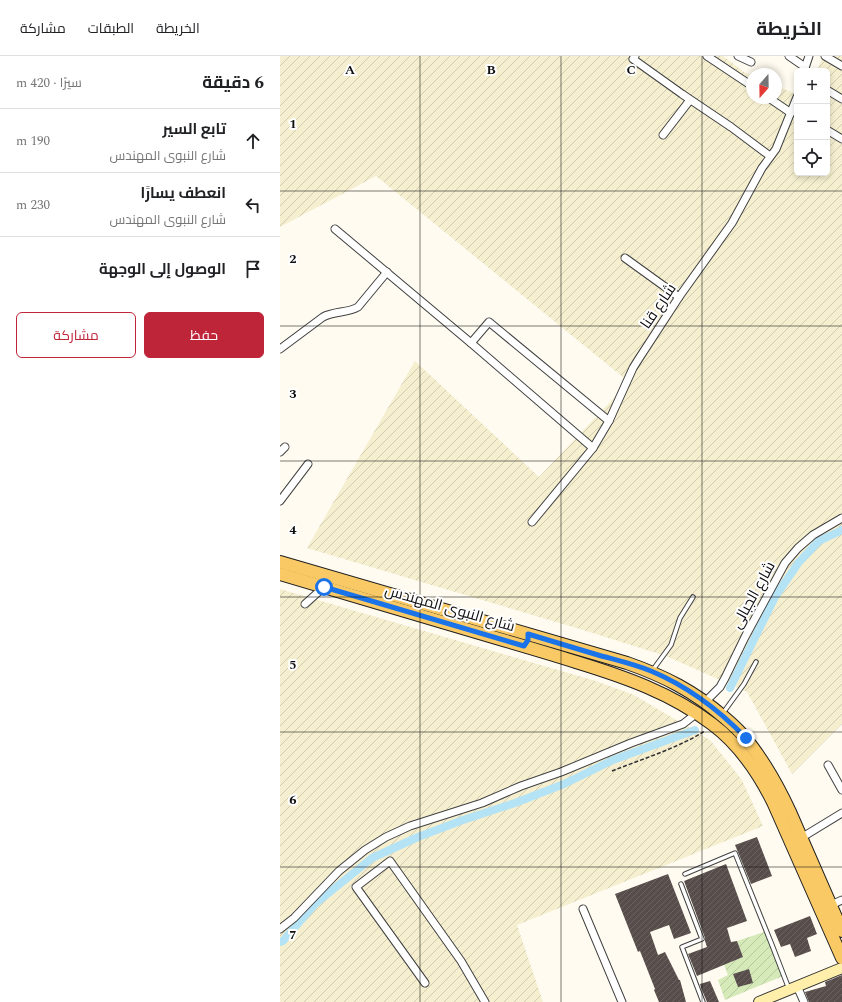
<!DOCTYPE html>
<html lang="ar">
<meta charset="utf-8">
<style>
:root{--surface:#fff;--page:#f6f6f6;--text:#202124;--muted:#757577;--line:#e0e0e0;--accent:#bf2539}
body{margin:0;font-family:Spectral,Cairo,serif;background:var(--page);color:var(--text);direction:rtl}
.controls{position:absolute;right:12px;top:12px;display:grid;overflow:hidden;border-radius:6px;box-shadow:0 2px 6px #0003}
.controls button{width:36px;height:36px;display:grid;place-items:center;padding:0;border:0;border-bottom:1px solid var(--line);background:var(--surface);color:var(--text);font:20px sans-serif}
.compass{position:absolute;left:466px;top:12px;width:36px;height:36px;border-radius:50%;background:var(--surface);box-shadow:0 2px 6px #0003;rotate:200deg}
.stop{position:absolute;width:12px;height:12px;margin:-9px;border:3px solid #1a73e8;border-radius:50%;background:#fff}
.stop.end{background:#1a73e8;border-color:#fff;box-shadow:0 1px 4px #0008}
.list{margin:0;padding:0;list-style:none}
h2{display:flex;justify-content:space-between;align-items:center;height:52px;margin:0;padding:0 16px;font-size:17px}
h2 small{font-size:13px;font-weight:400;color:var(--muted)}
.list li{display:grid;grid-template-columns:26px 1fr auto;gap:12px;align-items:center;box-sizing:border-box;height:64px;padding:0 16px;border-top:1px solid var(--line)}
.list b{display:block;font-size:15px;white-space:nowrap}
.list p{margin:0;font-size:13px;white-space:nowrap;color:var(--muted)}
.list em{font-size:13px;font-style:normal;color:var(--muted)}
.actions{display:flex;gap:8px;padding:12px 16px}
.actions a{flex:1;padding:9px 0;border:1px solid var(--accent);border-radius:6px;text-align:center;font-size:14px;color:var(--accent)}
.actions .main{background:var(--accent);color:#fff}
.icon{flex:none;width:22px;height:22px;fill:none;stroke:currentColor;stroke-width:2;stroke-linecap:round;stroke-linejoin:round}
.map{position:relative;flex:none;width:562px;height:946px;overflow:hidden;direction:ltr}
header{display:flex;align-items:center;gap:24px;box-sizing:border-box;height:56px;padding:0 20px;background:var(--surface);border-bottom:1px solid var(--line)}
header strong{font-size:19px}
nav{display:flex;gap:22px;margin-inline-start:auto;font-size:14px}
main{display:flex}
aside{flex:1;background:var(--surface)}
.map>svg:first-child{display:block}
.farmland{fill:url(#farmland-furrows)}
.garden{fill:url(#garden-furrows)}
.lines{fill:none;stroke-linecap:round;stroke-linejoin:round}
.canal{stroke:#b4e3f6;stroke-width:8}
.building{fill:url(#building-hatch)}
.service-casing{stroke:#414141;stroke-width:5.5}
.minor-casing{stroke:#414141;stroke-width:9}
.secondary-casing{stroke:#303030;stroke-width:12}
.primary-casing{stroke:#1f1f1f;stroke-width:14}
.path{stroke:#303030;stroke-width:1.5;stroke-dasharray:4 2;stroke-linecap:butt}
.service{stroke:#fff;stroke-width:3.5}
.minor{stroke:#fff;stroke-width:7}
.secondary{stroke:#ffefab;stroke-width:10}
.primary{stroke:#f9c966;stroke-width:12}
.route{stroke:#1a73e8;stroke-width:5}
.grid{fill:none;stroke:#0e0e0e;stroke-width:1;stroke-opacity:0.55}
.labels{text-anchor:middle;stroke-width:4;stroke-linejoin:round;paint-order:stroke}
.street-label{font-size:15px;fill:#0e0e0e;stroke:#fff}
.grid-label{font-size:13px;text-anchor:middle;font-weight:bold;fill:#0e0e0e;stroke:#fff;stroke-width:4;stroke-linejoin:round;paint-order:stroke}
</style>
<header>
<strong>الخريطة</strong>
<nav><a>الخريطة</a><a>الطبقات</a><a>مشاركة</a></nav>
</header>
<main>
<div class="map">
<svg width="562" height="946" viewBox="0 0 562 946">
<defs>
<pattern id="farmland-furrows" width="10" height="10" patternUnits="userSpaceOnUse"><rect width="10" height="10" fill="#f5efd0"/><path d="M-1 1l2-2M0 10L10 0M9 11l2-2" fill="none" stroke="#d1ccb1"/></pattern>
<pattern id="garden-furrows" width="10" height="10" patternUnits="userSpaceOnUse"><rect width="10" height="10" fill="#d6eab9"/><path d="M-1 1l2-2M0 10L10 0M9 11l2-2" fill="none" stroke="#b6c89e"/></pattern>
<pattern id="building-hatch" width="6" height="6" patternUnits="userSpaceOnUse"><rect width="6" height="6" fill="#574e4b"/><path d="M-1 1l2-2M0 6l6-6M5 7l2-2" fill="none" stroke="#6a6361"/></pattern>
</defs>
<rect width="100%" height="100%" fill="#fffbf0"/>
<!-- farmland -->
<g class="farmland">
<polygon points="0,0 443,0 464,16 472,20 472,42 496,42 496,30 517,38 517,117 547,117 547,15 537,15 543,0 562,0 562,668 512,718 467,636 386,600 303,574 27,492 135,305 259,421 349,326 96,120 0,171"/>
<polygon points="0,533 316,625 354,639 430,684 462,724 483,770 237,869 263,946 0,946"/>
</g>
<!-- garden -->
<polygon class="garden" points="484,876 503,920 445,944 438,924 448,919 444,909 463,901 457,885"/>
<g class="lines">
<!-- canal -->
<g class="canal">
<polyline points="450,632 495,541 519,506 539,485 562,474"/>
<polyline points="0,886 3,885 35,848 92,802 138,781 183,764 235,747 284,728 333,704 415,674"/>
</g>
</g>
<!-- building -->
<g class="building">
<polygon points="477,781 492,820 471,828 455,789"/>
<polygon points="446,808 467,865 447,872 451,886 457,885 463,901 417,920 408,898 427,891 425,885 425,882 404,825"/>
<polygon points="388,818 411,877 394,883 389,869 370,876 378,899 385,896 399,924 400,924 406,946 379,946 374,934 375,933 360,895 358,896 335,838"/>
<polygon points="530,860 537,878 527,882 531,895 515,901 510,888 501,891 494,874"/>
<polygon points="469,913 473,927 458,931 453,918"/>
<polygon points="562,919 562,946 529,946 525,936 546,930 545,926"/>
<polygon points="430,925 439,946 427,946 421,932 420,928"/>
</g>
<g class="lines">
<!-- service casing -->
<g class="service-casing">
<g id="service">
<polyline points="372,615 391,589 400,562 413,541"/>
<polyline points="443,657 464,628 476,606"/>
<polyline points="405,818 455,797 492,889 509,933"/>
<polyline points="401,828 422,883 402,891 423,946"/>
</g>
</g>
<!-- minor casing -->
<g class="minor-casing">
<g id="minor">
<polyline points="355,0 353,3 402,38 451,71 490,100"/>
<polyline points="427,0 472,30"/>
<polyline points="458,0 471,6"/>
<polyline points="509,0 525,11"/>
<polyline points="545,0 562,10"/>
<polyline points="524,15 529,0"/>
<polyline points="547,34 562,43"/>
<polyline points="489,42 511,57"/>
<polyline points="547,74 562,83"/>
<polyline points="383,79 410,44"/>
<polyline points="55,173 191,287 313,392"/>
<polyline points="345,202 399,241"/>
<polyline points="191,287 209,266 329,365"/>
<path d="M 0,293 L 43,261 C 54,255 68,257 78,251 L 107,216"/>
<polyline points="0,396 5,391"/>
<polyline points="0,445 28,408"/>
<polyline points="252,466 313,392 329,365 353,312 358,304 399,241 452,167 482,112 496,93 517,41"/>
<polyline points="25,548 44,531"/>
<polyline points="425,646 440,631 445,622 465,581 505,507 518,492 533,479 562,462"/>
<polyline points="548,709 562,734"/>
<polyline points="521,782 562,757"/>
<polyline points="551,849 562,844"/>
<polyline points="303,853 342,946"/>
<polyline points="0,873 14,862 59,815 85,794 106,781 130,770 202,747 241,730 281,716 351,687 403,668 417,657"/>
<polyline points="145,927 76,831 110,805 181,905 205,946"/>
<polyline points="517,930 524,946"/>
</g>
</g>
<!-- secondary casing -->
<g class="secondary-casing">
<polyline id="secondary" points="479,946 562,912"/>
</g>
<!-- primary casing -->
<g class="primary-casing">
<g id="primary">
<path d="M 0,506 L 347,607 C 384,620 414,635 445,662 C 452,668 460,675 466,683 C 484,705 498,730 510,756 L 562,875"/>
<path d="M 0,518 C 74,540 149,562 223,584 C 247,591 271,598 296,606 C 345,621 391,637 432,668 C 459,688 478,716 493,746 L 562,902"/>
</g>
</g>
<!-- path -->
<path class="path" d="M 332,715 C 362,703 398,692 425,675"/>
<!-- service -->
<use href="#service" class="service"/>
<!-- minor -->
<use href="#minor" class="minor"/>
<!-- secondary -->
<use href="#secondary" class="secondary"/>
<!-- primary -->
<use href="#primary" class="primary"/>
</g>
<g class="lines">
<!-- route -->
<path class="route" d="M 44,531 L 244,590 L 248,584 L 248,578 C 271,585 295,592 318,599 C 336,604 354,608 371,615 C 407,630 439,654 466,682"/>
</g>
<!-- grid -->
<path class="grid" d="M 140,0 L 140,946M 281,0 L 281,946M 422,0 L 422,946M 0,135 L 562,135M 0,270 L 562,270M 0,405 L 562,405M 0,541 L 562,541M 0,676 L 562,676M 0,811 L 562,811"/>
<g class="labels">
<!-- street labels -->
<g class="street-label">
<text transform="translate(378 250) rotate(-56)" y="5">شارع قنا</text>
<text transform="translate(473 539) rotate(-61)" y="5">شارع الجبالى</text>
<text transform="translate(170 552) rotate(16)" y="5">شارع النبوى المهندس</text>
</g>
</g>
<g class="grid-label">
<text x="70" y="18">A</text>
<text x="211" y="18">B</text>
<text x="351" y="18">C</text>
<text x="13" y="72">1</text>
<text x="13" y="207">2</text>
<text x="13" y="342">3</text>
<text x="13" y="478">4</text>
<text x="13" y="613">5</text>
<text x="13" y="748">6</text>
<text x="13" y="883">7</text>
</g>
</svg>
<div class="controls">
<button>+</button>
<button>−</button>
<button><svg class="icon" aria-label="locate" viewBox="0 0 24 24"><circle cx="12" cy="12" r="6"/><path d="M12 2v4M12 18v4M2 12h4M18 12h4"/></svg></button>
</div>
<svg class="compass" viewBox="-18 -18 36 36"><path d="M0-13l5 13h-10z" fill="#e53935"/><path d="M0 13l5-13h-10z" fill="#757577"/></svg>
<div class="stop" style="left:44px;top:531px"></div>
<div class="stop end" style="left:466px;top:682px"></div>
</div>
<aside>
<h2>6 دقيقة<small>سيرًا · 420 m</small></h2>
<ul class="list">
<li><svg class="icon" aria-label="ahead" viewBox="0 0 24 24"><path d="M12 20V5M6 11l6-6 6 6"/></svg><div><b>تابع السير</b><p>شارع النبوى المهندس</p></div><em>190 m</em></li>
<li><svg class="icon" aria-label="left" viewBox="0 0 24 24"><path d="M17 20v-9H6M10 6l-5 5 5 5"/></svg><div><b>انعطف يسارًا</b><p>شارع النبوى المهندس</p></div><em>230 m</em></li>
<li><svg class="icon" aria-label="arrive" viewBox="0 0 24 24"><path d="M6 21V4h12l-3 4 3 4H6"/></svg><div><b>الوصول إلى الوجهة</b></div></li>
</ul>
<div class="actions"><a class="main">حفظ</a><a>مشاركة</a></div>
</aside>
</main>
